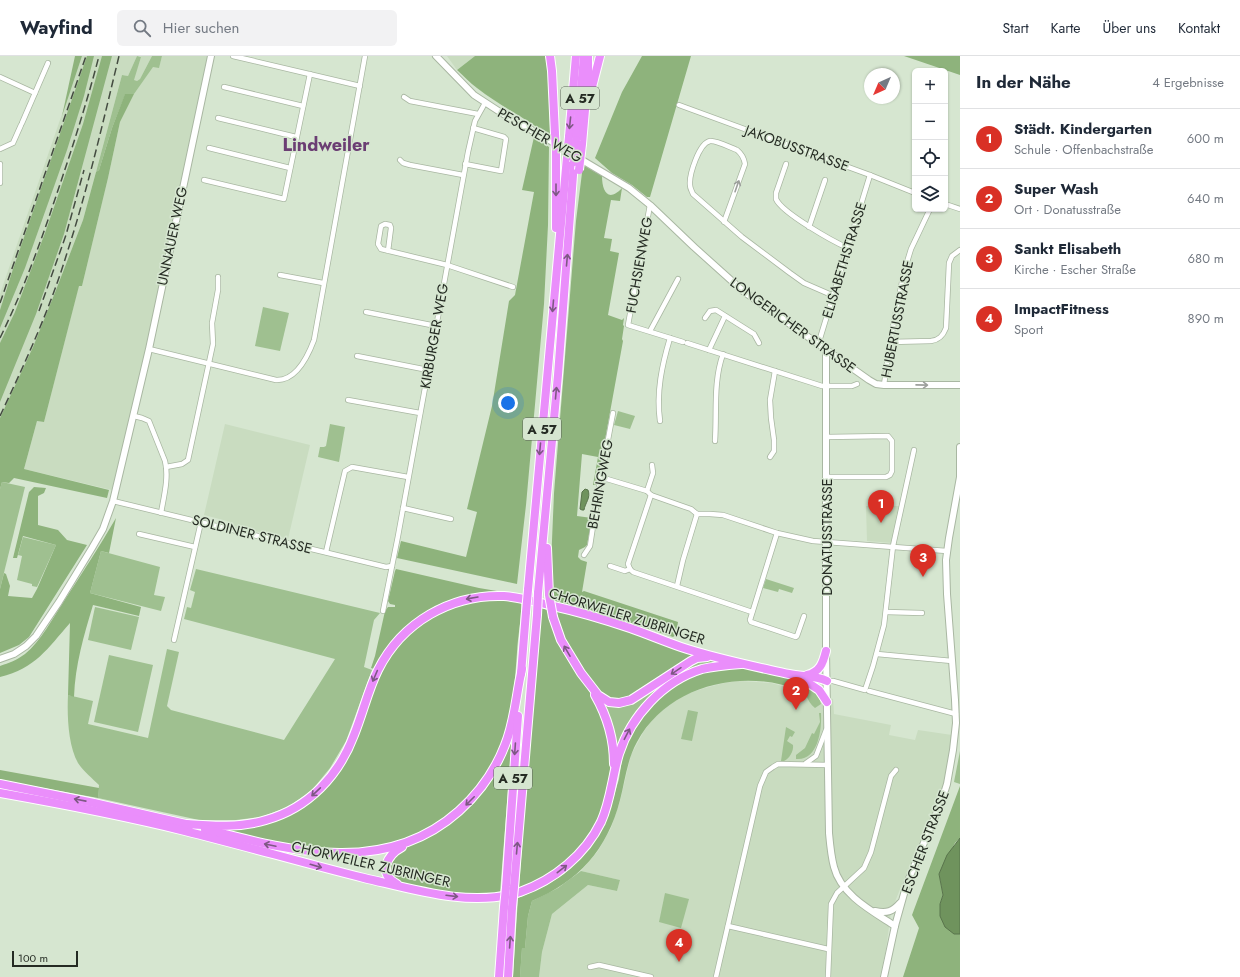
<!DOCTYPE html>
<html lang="de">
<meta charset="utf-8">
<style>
:root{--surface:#fff;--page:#f2f2f3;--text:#1f2937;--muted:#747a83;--line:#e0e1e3;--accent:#d93025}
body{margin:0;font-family:Jost,sans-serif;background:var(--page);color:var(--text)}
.controls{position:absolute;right:12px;top:12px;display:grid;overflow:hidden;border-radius:6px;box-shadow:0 1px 3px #0004}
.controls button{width:36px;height:36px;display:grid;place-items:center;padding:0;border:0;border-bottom:1px solid var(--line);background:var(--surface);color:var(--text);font:20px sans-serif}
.compass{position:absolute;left:864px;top:12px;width:36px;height:36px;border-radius:50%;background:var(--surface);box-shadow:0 1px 3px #0004;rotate:224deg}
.scale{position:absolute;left:12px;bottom:10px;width:66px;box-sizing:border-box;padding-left:4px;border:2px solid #252b23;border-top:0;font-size:11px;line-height:14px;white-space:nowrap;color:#252b23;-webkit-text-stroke:3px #d6e6d0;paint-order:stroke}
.you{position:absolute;left:508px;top:347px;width:14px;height:14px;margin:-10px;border:3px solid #fff;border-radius:50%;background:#1a73e8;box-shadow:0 0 0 6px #1a73e833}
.badge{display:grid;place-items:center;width:26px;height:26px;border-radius:50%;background:var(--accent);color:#fff;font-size:13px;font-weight:700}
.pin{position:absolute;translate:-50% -33px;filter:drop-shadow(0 1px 2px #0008)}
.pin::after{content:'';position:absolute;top:21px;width:14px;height:12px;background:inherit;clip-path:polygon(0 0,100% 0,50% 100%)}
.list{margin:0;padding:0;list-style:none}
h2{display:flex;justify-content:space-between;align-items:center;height:52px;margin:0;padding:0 16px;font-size:17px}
h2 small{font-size:13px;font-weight:400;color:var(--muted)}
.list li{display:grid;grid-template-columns:26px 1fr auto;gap:12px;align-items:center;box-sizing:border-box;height:60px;padding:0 16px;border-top:1px solid var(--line)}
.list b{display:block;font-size:15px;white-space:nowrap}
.list p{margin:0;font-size:13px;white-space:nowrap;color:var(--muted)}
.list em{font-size:13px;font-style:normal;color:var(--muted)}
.icon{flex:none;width:22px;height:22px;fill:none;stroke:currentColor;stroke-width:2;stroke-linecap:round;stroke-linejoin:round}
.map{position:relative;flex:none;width:960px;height:921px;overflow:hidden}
header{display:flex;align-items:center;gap:24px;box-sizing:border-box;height:56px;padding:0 20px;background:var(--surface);border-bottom:1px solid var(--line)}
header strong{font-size:19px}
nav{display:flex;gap:22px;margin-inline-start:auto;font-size:14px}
.search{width:280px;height:36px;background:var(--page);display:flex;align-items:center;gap:10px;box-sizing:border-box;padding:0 14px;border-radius:6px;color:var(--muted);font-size:15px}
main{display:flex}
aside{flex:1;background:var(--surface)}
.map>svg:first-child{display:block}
.built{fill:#c9dcc0}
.green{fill:#9fc090}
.forest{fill:#8eb37c}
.water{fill:#6f935d;stroke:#59744c}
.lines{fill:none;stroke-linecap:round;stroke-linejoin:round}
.street-casing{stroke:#a9b7a2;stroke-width:6}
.secondary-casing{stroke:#a9b7a2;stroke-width:8}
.highway-casing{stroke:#fff;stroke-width:10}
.street{stroke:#fff;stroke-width:4.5}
.secondary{stroke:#fff;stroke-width:6}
.highway{stroke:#ea8efb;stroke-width:8}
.rail{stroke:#444c41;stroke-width:1.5;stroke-dasharray:8 4;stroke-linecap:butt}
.highway-bridge-casing{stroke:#fff;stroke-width:10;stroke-linecap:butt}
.highway-bridge{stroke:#ea8efb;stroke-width:8}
.oneway{stroke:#7e5884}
.oneway2{stroke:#9da09c}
.labels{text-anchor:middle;stroke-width:3;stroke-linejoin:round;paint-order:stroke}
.shield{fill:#d6e6d0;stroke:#5a6357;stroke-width:1}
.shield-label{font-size:13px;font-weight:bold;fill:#252b23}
.street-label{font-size:14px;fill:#252b23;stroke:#d6e6d0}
.district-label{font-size:18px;font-weight:bold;fill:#6b3e73;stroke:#d6e6d0}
</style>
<header>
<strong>Wayfind</strong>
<div class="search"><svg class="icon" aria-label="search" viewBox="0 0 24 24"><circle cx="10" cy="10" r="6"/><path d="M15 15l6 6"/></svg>Hier suchen</div>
<nav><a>Start</a><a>Karte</a><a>Über uns</a><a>Kontakt</a></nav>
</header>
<main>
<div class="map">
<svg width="960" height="921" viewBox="0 0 960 921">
<rect width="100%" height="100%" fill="#d6e6d0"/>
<!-- built -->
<g class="built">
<polygon points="82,0 137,0 128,20 122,19 83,164 56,234 33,291 0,362 0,238"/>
<polygon points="140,0 152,0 140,23 137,25 133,24 141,1"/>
<polygon points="162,0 209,0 146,292 112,434 24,413 37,365 44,366 79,229 82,230 108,122 120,66 134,38 153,10 159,11"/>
<polygon points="447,0 475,0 457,14"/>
<polygon points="225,368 310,389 288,483 230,469 227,465 204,459"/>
<polygon points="866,450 900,450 892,487 867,485"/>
<polygon points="739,625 771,627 833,643 834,658 891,669 889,679 915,684 918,674 952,679 951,697 945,729 934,759 904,823 891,856 886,893 880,921 539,921 542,896 552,858 588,829 617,835 620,824 581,815 598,795 611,772 620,745 631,699 644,675 653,663 662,655 683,639 705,632 724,627"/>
</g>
<!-- green -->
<g class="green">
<polygon points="137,0 141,1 134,24 137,25 140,23 152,0 162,0 159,12 153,11 134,38 125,39 112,72 99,114 96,116 122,19 128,20"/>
<polygon points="263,251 289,257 280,295 255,290"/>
<polygon points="618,355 635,360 630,373 614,369"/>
<polygon points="330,368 345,371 339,406 318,401 320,391 324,391 326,390"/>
<polygon points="2,426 25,431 0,533 0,433"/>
<polygon points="23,481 56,489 37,531 32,530 32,528 17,524 22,500 18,499"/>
<polygon points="101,495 160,511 154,539 165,541 161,555 90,537"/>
<path d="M 196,513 L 380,557 L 374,564 L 364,611 L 372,614 L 346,685 L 330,712 L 312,734 L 288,751 L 261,761 L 236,764 L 199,764 L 98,742 L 99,729 C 92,722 84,716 78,707 C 68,689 67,659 68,639 L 93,645 L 88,668 L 148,682 L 167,593 L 179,596 L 167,650 L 171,654 L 284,684 L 335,603 L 184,563 L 187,551 L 191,552 L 195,536 L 190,534 Z"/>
<polygon points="766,523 794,532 792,537 779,533 778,536 763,532"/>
<polygon points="95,551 139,561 131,594 88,584"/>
<polygon points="109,599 153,609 138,676 94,666"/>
<polygon points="704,603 728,607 700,612 616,699 602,645 692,607"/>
<path d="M 800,626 C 810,629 819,637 821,648 L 815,652 C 806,645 806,635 800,626 Z"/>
<polygon points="688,654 698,656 692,685 681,683"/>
<path d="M 819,657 L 821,657 C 822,674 818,705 796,703 L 796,699 L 805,692 L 812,677 L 814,678 L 820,666 Z"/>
<path d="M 786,671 L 795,676 L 792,681 L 790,680 L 787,685 L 793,689 C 794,695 789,703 784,705 L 781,705 Z"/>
<polygon points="960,695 960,728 954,726"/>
<polygon points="581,815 620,824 617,835 588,829 552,858 542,896 539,921 520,921 522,891 525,892 528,860 532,845 558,832"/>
<polygon points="665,837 689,843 681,872 659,866"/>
</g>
<!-- forest -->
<g class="forest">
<polygon points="75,0 82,0 62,60"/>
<polygon points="87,0 94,0 84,40 67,94 25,212 0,272 0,254 13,213"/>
<polygon points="102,0 112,0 64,178 36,258 0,346 0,287 15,256 45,177 83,68"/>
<path d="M 475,0 L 545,0 L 549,14 L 550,80 C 527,63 500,50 477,32 C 470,27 464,20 457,14 Z"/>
<polygon points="642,0 691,0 650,141 647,141 632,129 612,117 595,102 622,36"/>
<polygon points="904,0 960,0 960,19"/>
<polygon points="125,38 134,38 120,66 108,122 82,230 79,230 44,366 37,365 24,413 109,434 107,442 14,422 9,427 2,426 0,433 0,362 33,291 56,234 83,164 96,116 99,114 112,72"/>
<polygon points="534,81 549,91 548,169 544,248 526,449 517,528 397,502 401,485 466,501 477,456 467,453 492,350 509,245 515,239 534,136 522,134"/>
<path d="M 583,109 L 602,120 C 602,135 608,147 622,132 L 620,145 L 611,144 L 604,182 L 612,183 L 610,195 L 619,197 L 608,259 L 622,264 L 624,262 L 623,269 L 624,270 L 622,283 L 623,285 L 598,422 L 600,424 L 597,429 L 593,429 L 598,401 L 582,398 L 577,460 L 592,462 L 587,489 L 585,491 L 579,494 L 578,501 L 581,504 L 587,506 L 582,536 L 584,535 L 678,566 L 676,579 L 673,581 L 604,558 L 554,545 L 552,530 L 551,508 L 554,437 L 576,165 Z"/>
<polygon points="34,431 46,432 44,437 38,440 38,469 58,474 67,484 87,489 29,581 19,589 0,597 0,533 4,517 6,518 10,530 8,540 32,542 37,533 56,489 23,480 17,502 13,502 29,436"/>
<path d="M 116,462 L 109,497 L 101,495 L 90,537 L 141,551 L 139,560 L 93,549 C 84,579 75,609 74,641 L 68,639 L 70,567 C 47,593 36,612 0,621 L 0,610 C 9,607 17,604 25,598 C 40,586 53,562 64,545 C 82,517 100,490 116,462 Z"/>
<polygon points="396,513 479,532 521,539 510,538 426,557 373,619 374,613 371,612 375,600 385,555 388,551 395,551 395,549 390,548 388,545 395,515"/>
<path d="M 483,543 L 521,545 C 522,560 518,579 517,596 C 515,624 513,655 504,682 C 481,747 418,794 349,794 C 305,794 263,783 220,773 L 264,767 L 331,725 L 387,603 L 411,575 L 442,555 Z"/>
<path d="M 541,552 L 547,554 C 553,575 561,593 573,612 C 581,623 590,635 596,647 C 622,703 612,763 566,806 C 553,818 536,826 519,833 L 527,716 Z"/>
<polygon points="555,553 604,566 699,600 637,638 615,645 597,635 568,589 558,567"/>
<path d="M 741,612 L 761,615 L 794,624 L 801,635 C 744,611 667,629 637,686 C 627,704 625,725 620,744 C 607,794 579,825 532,845 L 528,860 L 525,892 L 522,892 L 520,921 L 513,921 L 518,842 L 545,830 L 564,818 L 583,800 L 593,787 L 603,771 L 610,753 L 619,723 L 623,697 L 637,665 L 666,634 L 701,616 Z"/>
<path d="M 512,682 L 500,837 L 466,839 L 406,830 L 394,824 L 388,810 C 391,806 394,799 399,795 C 408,788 424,784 434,778 C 471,756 499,723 512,682 Z"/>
<polygon points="0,714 99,732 98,742 0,724"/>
<polygon points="960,730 960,782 955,787 939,818 943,839 940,848 954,878 960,878 960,921 903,921 919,872 912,859"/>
</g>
<!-- water -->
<g class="water">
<path d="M 585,433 L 588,434 C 591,442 585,447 584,454 L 582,454 L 580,453 L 582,436 Z"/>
<polygon points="960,782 960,878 954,878 945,871 940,860 940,848 943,839 939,818 947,799"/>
</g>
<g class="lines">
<!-- street casing -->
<g class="street-casing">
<g id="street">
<polyline points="233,0 360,30"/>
<polyline points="0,21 35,37"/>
<polyline points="224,31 303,50"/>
<polyline points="404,41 410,45 478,58"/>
<polyline points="679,49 870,119 915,137"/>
<polyline points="218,62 296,81"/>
<polyline points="22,67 48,7"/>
<polyline points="209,92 290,112"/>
<polyline points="0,93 13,87 21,69"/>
<polyline points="400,104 403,107 410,109 463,119"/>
<polyline points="0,108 0,127"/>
<polyline points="465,108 501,115 506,83 504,81 473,72"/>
<path d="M 786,108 L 776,137 C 776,140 776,141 776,143 C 782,157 834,186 848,192"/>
<polyline points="204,124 284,143 310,18"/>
<polyline points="945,148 960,153"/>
<polyline points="650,149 628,269 683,286"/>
<path d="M 724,166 L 745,108 C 744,102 742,98 737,94 C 731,92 716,84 710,85 C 699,87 689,119 690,129 C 690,133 692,135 693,138 L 742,181 L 790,217 L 804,227 L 834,240"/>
<polyline points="809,171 825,124"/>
<polyline points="388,195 391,172 390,169 385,168 381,170 378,188 381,193 447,209 513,231"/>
<polyline points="280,219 323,227"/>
<polyline points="366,256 436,270"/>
<polyline points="705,262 710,255 716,254 754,278 759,287"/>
<polyline points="650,275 678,223"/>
<path d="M 890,286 L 931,285 C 939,284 943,280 946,272 L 949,207 L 952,200 L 960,194"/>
<polyline points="687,287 822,330 852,330 857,328"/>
<polyline points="818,289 870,119"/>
<path d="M 149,293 L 276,324 C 296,325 308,300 314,284 L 365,0"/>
<polyline points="709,294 725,260"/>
<polyline points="357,300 428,314"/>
<polyline points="884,329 890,286 904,216 911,193 930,153"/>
<polyline points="348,344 420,357"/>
<path d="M 134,360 L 142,362 L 149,365 L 165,405 C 169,421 164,440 161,457"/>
<path d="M 660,365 C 656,336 662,309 670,282"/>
<polyline points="826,381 888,380 892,385 892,415 890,419 886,421 827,421"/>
<path d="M 715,385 C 717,356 713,326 723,298"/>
<polyline points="770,401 774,395 774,384 771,362 770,344 775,315"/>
<polyline points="166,411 182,408 188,404 213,288 212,267 218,234 218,221"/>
<polyline points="602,424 607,423 647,435 651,439 691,453 697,458"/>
<polyline points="647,435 653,417 652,409"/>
<polyline points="651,439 628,508 630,513 633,516 752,556"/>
<polyline points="113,445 386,511 392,510"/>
<polyline points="403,452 451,463"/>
<polyline points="697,458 710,458 723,459 777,477 813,485 947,495"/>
<polyline points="777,477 750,564 751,566 796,581 797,580 804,560"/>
<polyline points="139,478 195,491"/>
<polyline points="326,496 345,415 352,411 408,421"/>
<polyline points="584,499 590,490 599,431 602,424 601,421 613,357"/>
<polyline points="610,510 625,515 630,513"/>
<polyline points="677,530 683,504 697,458"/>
<polyline points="383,555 398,480 468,96 475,65 485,47"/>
<polyline points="886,556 922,557"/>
<polyline points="174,584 201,466"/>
<polyline points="877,598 952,605"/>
<polyline points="827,625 833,625 865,634 873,610 884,569 893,490 914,394"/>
<polyline points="869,635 956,658"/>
<polyline points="806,707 816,700 826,674"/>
<polyline points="728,870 828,893"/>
<polyline points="590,911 599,909 651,921"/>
<polyline points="716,921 760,730 766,716 773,711 778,708 828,709"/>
<polyline points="828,921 831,848 837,837 864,812 871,796 891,720 896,714"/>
</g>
</g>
<!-- secondary casing -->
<g class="secondary-casing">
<g id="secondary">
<polyline points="436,0 474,39 500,56 570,96"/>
<polyline points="577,101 629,132 650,149 694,191 743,235 869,324 876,328 884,329 960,329"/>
<path d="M 826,294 L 826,595 L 829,777 C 830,788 831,800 834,811 C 841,839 872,855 895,870"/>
<polyline points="0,603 14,598 26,590 36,580 59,546 92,492 103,473 113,445 149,293 211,0"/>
<path d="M 875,855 C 887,858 893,855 900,847"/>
<polyline points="884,921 895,870 907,827 942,744 947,728 953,694 956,667 955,644 947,538 946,504 949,482 960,421 960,391"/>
</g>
</g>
<!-- highway casing -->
<g class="highway-casing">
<g id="highway">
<polyline points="550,0 552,15 555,78"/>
<polyline points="592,31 600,0"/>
<polyline points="569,81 576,0"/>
<polyline points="576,84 584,1"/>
<polyline points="582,88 588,20 588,0"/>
<polyline points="556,95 556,172"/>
<polyline points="547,492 549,539"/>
<polyline points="528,534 567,101"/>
<polyline points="538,537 558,319 574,106"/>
<polyline points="553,561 561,584 581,617 598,639 609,646 619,647 631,644 691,605 697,602 707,601"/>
<polyline points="521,618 526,556"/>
<path d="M 807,619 C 820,616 823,607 826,595"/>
<polyline points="798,620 819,634 827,646"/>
<path d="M 595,639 C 607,660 614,684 614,708"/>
<polyline points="0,728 94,747 190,769"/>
<path d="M 0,737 C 62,748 124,760 185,775 C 245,790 304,807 364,822 C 412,833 471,852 520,836 C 554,824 585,799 601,766 C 611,744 612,721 619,698 C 631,660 663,625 702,613 C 715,610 728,609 741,608"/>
<path d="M 186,768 C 213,770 240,772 266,764 C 309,752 339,719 354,679 C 363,657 368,634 378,614 C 402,566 451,538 504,540 C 519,541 534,545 549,549 C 576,555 604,563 630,572 C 647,578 664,585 681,591 C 717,603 753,610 789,618 C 802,621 815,619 827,625"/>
<path d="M 205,773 C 291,795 385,821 459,755 C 479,737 495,715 505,689 C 515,665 516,638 522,613"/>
<path d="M 397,828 C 377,818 387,799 402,791"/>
<polyline points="514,831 537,559"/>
<polyline points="506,832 518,660"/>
<polyline points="499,921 504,851"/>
<polyline points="508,921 512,851"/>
</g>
</g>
<!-- street -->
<use href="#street" class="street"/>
<!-- secondary -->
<use href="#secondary" class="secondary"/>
<!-- highway -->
<use href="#highway" class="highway"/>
<!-- rail -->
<g class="rail">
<polyline points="0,247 86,0"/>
<polyline points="39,255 66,179 84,114"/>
<path d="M 0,282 C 21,239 38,194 53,149 C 70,99 86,50 99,0"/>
<path d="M 0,360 C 25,307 50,253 67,197 C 88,132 103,66 119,0"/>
</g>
<!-- highway-bridge casing -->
<g class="highway-bridge-casing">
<g id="highway-bridge">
<polyline points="555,78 556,95"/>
<polyline points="567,101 569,81"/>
<polyline points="574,106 576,84"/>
<polyline points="579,114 582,88"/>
<polyline points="549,539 553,561"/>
<polyline points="526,556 528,534"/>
<polyline points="537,559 538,537"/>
<polyline points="504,851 506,832"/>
<polyline points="512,851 514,831"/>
</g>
</g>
<!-- highway-bridge -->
<use href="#highway-bridge" class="highway-bridge"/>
</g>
<!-- one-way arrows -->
<defs><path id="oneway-shaft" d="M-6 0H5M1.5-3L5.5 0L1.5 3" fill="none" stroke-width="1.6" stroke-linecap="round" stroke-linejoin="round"/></defs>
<g class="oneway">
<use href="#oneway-shaft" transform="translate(570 67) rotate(96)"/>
<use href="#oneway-shaft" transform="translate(556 134) rotate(90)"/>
<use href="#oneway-shaft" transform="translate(567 204) rotate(-85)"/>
<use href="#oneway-shaft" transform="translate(553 250) rotate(95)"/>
<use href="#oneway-shaft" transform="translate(556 337) rotate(-85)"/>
<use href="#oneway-shaft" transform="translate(540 393) rotate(95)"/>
<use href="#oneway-shaft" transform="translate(472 542) rotate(170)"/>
<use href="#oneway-shaft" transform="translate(567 595) rotate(-120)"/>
<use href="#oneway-shaft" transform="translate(676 615) rotate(146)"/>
<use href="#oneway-shaft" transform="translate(375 620) rotate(113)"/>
<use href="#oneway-shaft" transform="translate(627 678) rotate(-63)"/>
<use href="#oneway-shaft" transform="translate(515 693) rotate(94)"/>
<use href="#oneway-shaft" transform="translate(316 736) rotate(137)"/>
<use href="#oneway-shaft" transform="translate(80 744) rotate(-169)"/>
<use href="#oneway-shaft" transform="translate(470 745) rotate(135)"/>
<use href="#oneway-shaft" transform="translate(270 789) rotate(-168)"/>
<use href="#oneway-shaft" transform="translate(517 792) rotate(-85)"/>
<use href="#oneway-shaft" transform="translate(316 810) rotate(16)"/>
<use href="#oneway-shaft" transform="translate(562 813) rotate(-38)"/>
<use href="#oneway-shaft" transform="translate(452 840) rotate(7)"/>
<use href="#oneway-shaft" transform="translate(510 886) rotate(-86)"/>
</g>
<g class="oneway2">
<use href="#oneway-shaft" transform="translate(737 130) rotate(-71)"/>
<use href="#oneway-shaft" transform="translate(922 329) rotate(1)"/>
</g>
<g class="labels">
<!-- shield labels -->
<g class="shield">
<rect x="561" y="31" width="38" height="22" rx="3"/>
<rect x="523" y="362" width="38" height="22" rx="3"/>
<rect x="494" y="711" width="38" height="22" rx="3"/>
</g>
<g class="shield-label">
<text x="580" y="47">A 57</text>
<text x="542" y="378">A 57</text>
<text x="513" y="727">A 57</text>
</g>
<!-- street labels -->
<g class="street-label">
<text transform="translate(540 79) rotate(30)" y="5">PESCHER WEG</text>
<text transform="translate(797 92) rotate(20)" y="5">JAKOBUSSTRASSE</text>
<text transform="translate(172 180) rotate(-78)" y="5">UNNAUER WEG</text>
<text transform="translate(844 204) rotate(-73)" y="5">ELISABETHSTRASSE</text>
<text transform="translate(639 209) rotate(-80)" y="5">FUCHSIENWEG</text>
<text transform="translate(897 263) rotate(-79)" y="5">HUBERTUSSTRASSE</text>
<text transform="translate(793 269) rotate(36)" y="5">LONGERICHER STRASSE</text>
<text transform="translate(434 280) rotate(-80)" y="5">KIRBURGER WEG</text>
<text transform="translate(600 428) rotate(-80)" y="5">BEHRINGWEG</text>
<text transform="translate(252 478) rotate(14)" y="5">SOLDINER STRASSE</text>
<text transform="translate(827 481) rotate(-90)" y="5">DONATUSSTRASSE</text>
<text transform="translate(627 560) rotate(17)" y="5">CHORWEILER ZUBRINGER</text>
<text transform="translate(925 786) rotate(-69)" y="5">ESCHER STRASSE</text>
<text transform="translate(371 808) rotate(13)" y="5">CHORWEILER ZUBRINGER</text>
</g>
<!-- district labels -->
<g class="district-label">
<text x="326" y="95">Lindweiler</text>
</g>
</g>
</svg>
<div class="controls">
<button>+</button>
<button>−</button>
<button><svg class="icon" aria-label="locate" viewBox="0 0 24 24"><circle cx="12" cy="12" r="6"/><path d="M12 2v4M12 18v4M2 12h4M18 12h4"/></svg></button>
<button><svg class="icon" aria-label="layers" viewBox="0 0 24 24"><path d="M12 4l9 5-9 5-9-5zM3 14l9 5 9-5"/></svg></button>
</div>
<svg class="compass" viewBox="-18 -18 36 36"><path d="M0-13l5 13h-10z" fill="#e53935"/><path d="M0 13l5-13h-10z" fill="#747a83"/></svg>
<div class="scale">100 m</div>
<div class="you"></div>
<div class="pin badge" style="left:881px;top:467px">1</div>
<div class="pin badge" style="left:796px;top:654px">2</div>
<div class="pin badge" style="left:923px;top:521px">3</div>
<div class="pin badge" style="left:679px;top:906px">4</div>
</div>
<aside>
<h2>In der Nähe<small>4 Ergebnisse</small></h2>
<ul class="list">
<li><span class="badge">1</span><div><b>Städt. Kindergarten</b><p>Schule · Offenbachstraße</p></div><em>600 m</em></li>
<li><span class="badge">2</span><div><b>Super Wash</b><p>Ort · Donatusstraße</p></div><em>640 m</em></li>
<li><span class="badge">3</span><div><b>Sankt Elisabeth</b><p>Kirche · Escher Straße</p></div><em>680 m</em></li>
<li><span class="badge">4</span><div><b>ImpactFitness</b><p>Sport</p></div><em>890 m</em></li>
</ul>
</aside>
</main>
